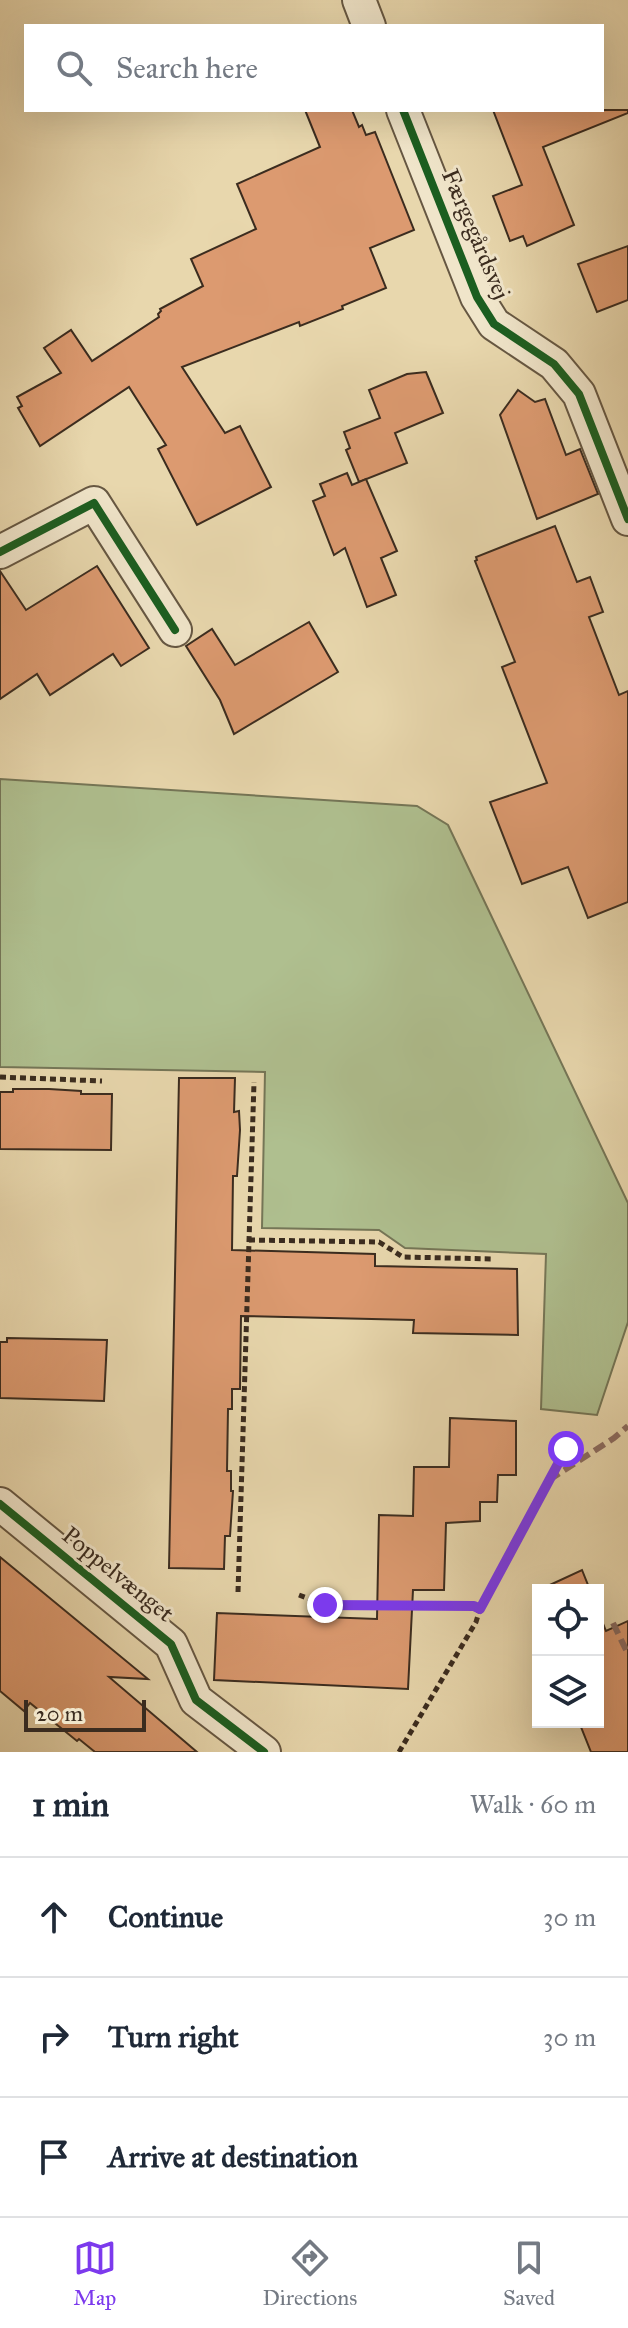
<!DOCTYPE html>
<meta charset="utf-8">
<style>
:root{--surface:#fff;--page:#f2f2f3;--text:#1f2937;--muted:#747a83;--line:#e0e1e3;--accent:#7c3aed}
body{margin:0;font-family:"IM FELL Great Primer",serif;background:var(--page);color:var(--text)}
.controls{position:absolute;right:24px;bottom:24px;display:grid;overflow:hidden;border-radius:0px;box-shadow:0 8px 32px #0002}
.controls button{width:72px;height:72px;display:grid;place-items:center;padding:0;border:0;border-bottom:2px solid var(--line);background:var(--surface);color:var(--text);font:40px sans-serif}
.scale{position:absolute;left:24px;bottom:20px;width:122px;box-sizing:border-box;padding-left:8px;border:4px solid #3b2c1f;border-top:0;font-size:22px;line-height:28px;white-space:nowrap;color:#3b2c1f;-webkit-text-stroke:6px #f0e5ca;paint-order:stroke}
.stop{position:absolute;width:24px;height:24px;margin:-18px;border:6px solid #7c3aed;border-radius:50%;background:#fff}
.stop.end{background:#7c3aed;border-color:#fff;box-shadow:0 2px 8px #0008}
.list{margin:0;padding:0;list-style:none}
h2{display:flex;justify-content:space-between;align-items:center;height:104px;margin:0;padding:0 32px;font-size:34px}
h2 small{font-size:26px;font-weight:400;color:var(--muted)}
.list li{display:grid;grid-template-columns:52px 1fr auto;gap:24px;align-items:center;box-sizing:border-box;height:120px;padding:0 32px;border-top:2px solid var(--line)}
.list b{display:block;font-size:30px;white-space:nowrap}
.list em{font-size:26px;font-style:normal;color:var(--muted)}
.icon{flex:none;width:44px;height:44px;fill:none;stroke:currentColor;stroke-width:2;stroke-linecap:round;stroke-linejoin:round}
.map{position:relative;flex:none;width:628px;height:1752px;overflow:hidden}
.search{position:absolute;background:var(--surface);box-shadow:0 8px 32px #0002;left:24px;right:24px;top:24px;height:88px;display:flex;align-items:center;gap:20px;box-sizing:border-box;padding:0 28px;border-radius:0px;color:var(--muted);font-size:30px}
.sheet{height:464px;background:var(--surface)}
nav{display:flex;justify-content:space-around;align-items:center;box-sizing:border-box;height:112px;border-top:2px solid var(--line);background:var(--surface);font-size:22px;color:var(--muted)}
nav a{display:grid;justify-items:center;gap:4px}
nav .on{color:var(--accent)}
.map>svg:first-child{display:block}
.green{fill:#afbf8f;stroke:#757657;stroke-width:2}
.building{fill:#dc9a70;stroke:#3b2c1f;stroke-width:2}
.lines{fill:none;stroke-linecap:round;stroke-linejoin:round}
.minor-casing{stroke:#665742;stroke-width:36}
.path{stroke:#3b2c1f;stroke-width:5;stroke-dasharray:6 4;stroke-linecap:butt}
.minor{stroke:#f0e5ca;stroke-width:32}
.quiet{stroke:#8d6e63;stroke-width:6;stroke-dasharray:12 6;stroke-linecap:butt}
.cycleway-casing{stroke:#f0e5ca;stroke-width:13}
.cycleway{stroke:#1b5e20;stroke-width:8}
.route{stroke:#7c3aed;stroke-width:10}
.labels{text-anchor:middle;stroke-width:6;stroke-linejoin:round;paint-order:stroke}
.street-label{font-size:24px;fill:#3b2c1f;stroke:#f0e5ca}
</style>
<div class="map">
<svg width="628" height="1752" viewBox="0 0 628 1752">
<rect width="100%" height="100%" fill="#e8d7ad"/>
<filter id="stains"><feTurbulence type="fractalNoise" baseFrequency=".0025" numOctaves="4"/><feColorMatrix values="0 0 0 0 .2 0 0 0 0 .09 0 0 0 0 .02 0 0 0 .5 -.17"/></filter>
<radialGradient id="worn" r=".72"><stop offset=".6" stop-color="#630" stop-opacity="0"/><stop offset="1" stop-color="#630" stop-opacity=".3"/></radialGradient>
<!-- green -->
<polygon class="green" points="0,779 417,806 448,825 628,1203 628,1322 597,1415 541,1409 546,1254 405,1248 379,1230 262,1228 265,1072 0,1067"/>
<!-- building -->
<g class="building">
<polygon points="305,110 352,110 359,127 362,125 366,135 375,132 414,230 370,248 386,288 342,306 343,309 300,326 299,322 182,367 225,433 240,426 271,487 197,525 158,449 166,445 129,387 40,446 18,408 22,406 17,397 61,373 44,348 71,330 92,361 159,317 158,314 161,311 160,309 203,286 191,259 256,229 237,184 320,147"/>
<polygon points="493,110 628,110 628,113 543,147 574,225 527,246 523,236 510,241 493,196 522,185"/>
<polygon points="628,246 628,300 597,312 578,264"/>
<polygon points="426,372 443,413 395,433 407,463 359,482 346,450 350,448 344,432 380,418 369,390 407,374"/>
<polygon points="518,390 535,402 545,399 566,455 580,449 598,494 537,519 500,415"/>
<polygon points="347,473 352,485 366,479 397,551 381,558 396,595 367,607 345,548 334,555 313,501 325,496 320,484"/>
<polygon points="555,526 577,582 590,577 603,612 589,617 619,695 628,691 628,902 588,918 568,867 522,884 490,802 547,783 502,667 515,662 475,561 477,560 476,557"/>
<polygon points="97,566 149,648 121,666 113,654 50,695 37,674 0,699 0,571 26,610"/>
<polygon points="309,622 338,672 234,734 220,700 186,646 212,629 235,665"/>
<polygon points="179,1078 235,1078 234,1112 239,1111 240,1130 237,1176 233,1176 232,1250 375,1254 375,1266 517,1269 518,1335 413,1333 414,1320 241,1316 240,1389 232,1389 232,1409 228,1409 227,1471 231,1471 231,1491 233,1491 230,1536 225,1536 224,1569 169,1568"/>
<polygon points="13,1089 49,1089 81,1091 81,1094 112,1094 111,1150 0,1149 0,1092 13,1092"/>
<polygon points="7,1338 107,1340 104,1401 0,1398 0,1342 7,1342"/>
<polygon points="450,1418 516,1421 516,1475 498,1475 497,1502 480,1502 480,1521 446,1523 444,1590 413,1590 408,1689 214,1680 217,1613 377,1619 379,1515 413,1516 414,1467 449,1467"/>
<polygon points="0,1557 148,1679 109,1677 197,1752 95,1752 79,1739 77,1741 30,1703 24,1711 0,1691"/>
<polygon points="582,1570 590,1590 539,1590"/>
<polygon points="598,1611 606,1631 628,1621 628,1752 591,1752 579,1722 598,1722"/>
</g>
<g class="lines">
<!-- minor casing -->
<g class="minor-casing">
<g id="minor">
<polyline points="359,0 369,26"/>
<polyline points="403,110 477,297 494,324 554,364 579,394 628,519"/>
<polyline points="0,552 94,503 175,630"/>
<polyline points="0,1504 171,1644 196,1700 264,1752"/>
</g>
</g>
<!-- path -->
<g class="path">
<polyline points="0,1077 102,1081"/>
<polyline points="249,1240 379,1242 403,1257 493,1259"/>
<polyline points="238,1592 254,1082"/>
<polyline points="299,1595 325,1605 474,1606 480,1608"/>
<polyline points="399,1752 476,1622 480,1609 566,1449"/>
</g>
<!-- minor -->
<use href="#minor" class="minor"/>
<!-- quiet -->
<g class="quiet">
<polyline points="549,1480 614,1438 628,1426"/>
<polyline points="613,1623 628,1654"/>
</g>
<!-- cycleway casing -->
<g class="cycleway-casing">
<g id="cycleway">
<polyline points="403,110 477,297 494,324 554,364 579,394 628,519"/>
<polyline points="0,552 94,503 175,630"/>
<polyline points="0,1504 171,1644 196,1700 264,1752"/>
</g>
</g>
<!-- cycleway -->
<use href="#cycleway" class="cycleway"/>
</g>
<g class="lines">
<!-- route -->
<polyline class="route" points="325,1605 474,1606 480,1609 566,1449"/>
</g>
<g class="labels">
<!-- street labels -->
<g class="street-label">
<text transform="translate(476 234) rotate(67)" y="8">Færgegårdsvej</text>
<text transform="translate(118 1574) rotate(39)" y="8">Poppelvænget</text>
</g>
</g>
<rect width="100%" height="100%" filter="url(#stains)"/>
<rect width="100%" height="100%" fill="url(#worn)"/>
</svg>
<div class="controls">
<button><svg class="icon" aria-label="locate" viewBox="0 0 24 24"><circle cx="12" cy="12" r="6"/><path d="M12 2v4M12 18v4M2 12h4M18 12h4"/></svg></button>
<button><svg class="icon" aria-label="layers" viewBox="0 0 24 24"><path d="M12 4l9 5-9 5-9-5zM3 14l9 5 9-5"/></svg></button>
</div>
<div class="scale">20 m</div>
<div class="stop" style="left:566px;top:1449px"></div>
<div class="stop end" style="left:325px;top:1605px"></div>
<div class="search"><svg class="icon" aria-label="search" viewBox="0 0 24 24"><circle cx="10" cy="10" r="6"/><path d="M15 15l6 6"/></svg>Search here</div>
</div>
<section class="sheet">
<h2>1 min<small>Walk · 60 m</small></h2>
<ul class="list">
<li><svg class="icon" aria-label="ahead" viewBox="0 0 24 24"><path d="M12 20V5M6 11l6-6 6 6"/></svg><div><b>Continue</b></div><em>30 m</em></li>
<li><svg class="icon" aria-label="right" viewBox="0 0 24 24"><path d="M7 20v-9h11M14 6l5 5-5 5"/></svg><div><b>Turn right</b></div><em>30 m</em></li>
<li><svg class="icon" aria-label="arrive" viewBox="0 0 24 24"><path d="M6 21V4h12l-3 4 3 4H6"/></svg><div><b>Arrive at destination</b></div></li>
</ul>
</section>
<nav>
<a class="on"><svg class="icon" aria-label="map" viewBox="0 0 24 24"><path d="M3 6l6-2 6 2 6-2v14l-6 2-6-2-6 2zM9 4v14M15 6v14"/></svg>Map</a>
<a><svg class="icon" aria-label="directions" viewBox="0 0 24 24"><path d="M12 3l9 9-9 9-9-9zM9 14v-3h6M13 9l2 2-2 2"/></svg>Directions</a>
<a><svg class="icon" aria-label="saved" viewBox="0 0 24 24"><path d="M7 4h10v16l-5-4-5 4z"/></svg>Saved</a>
</nav>
